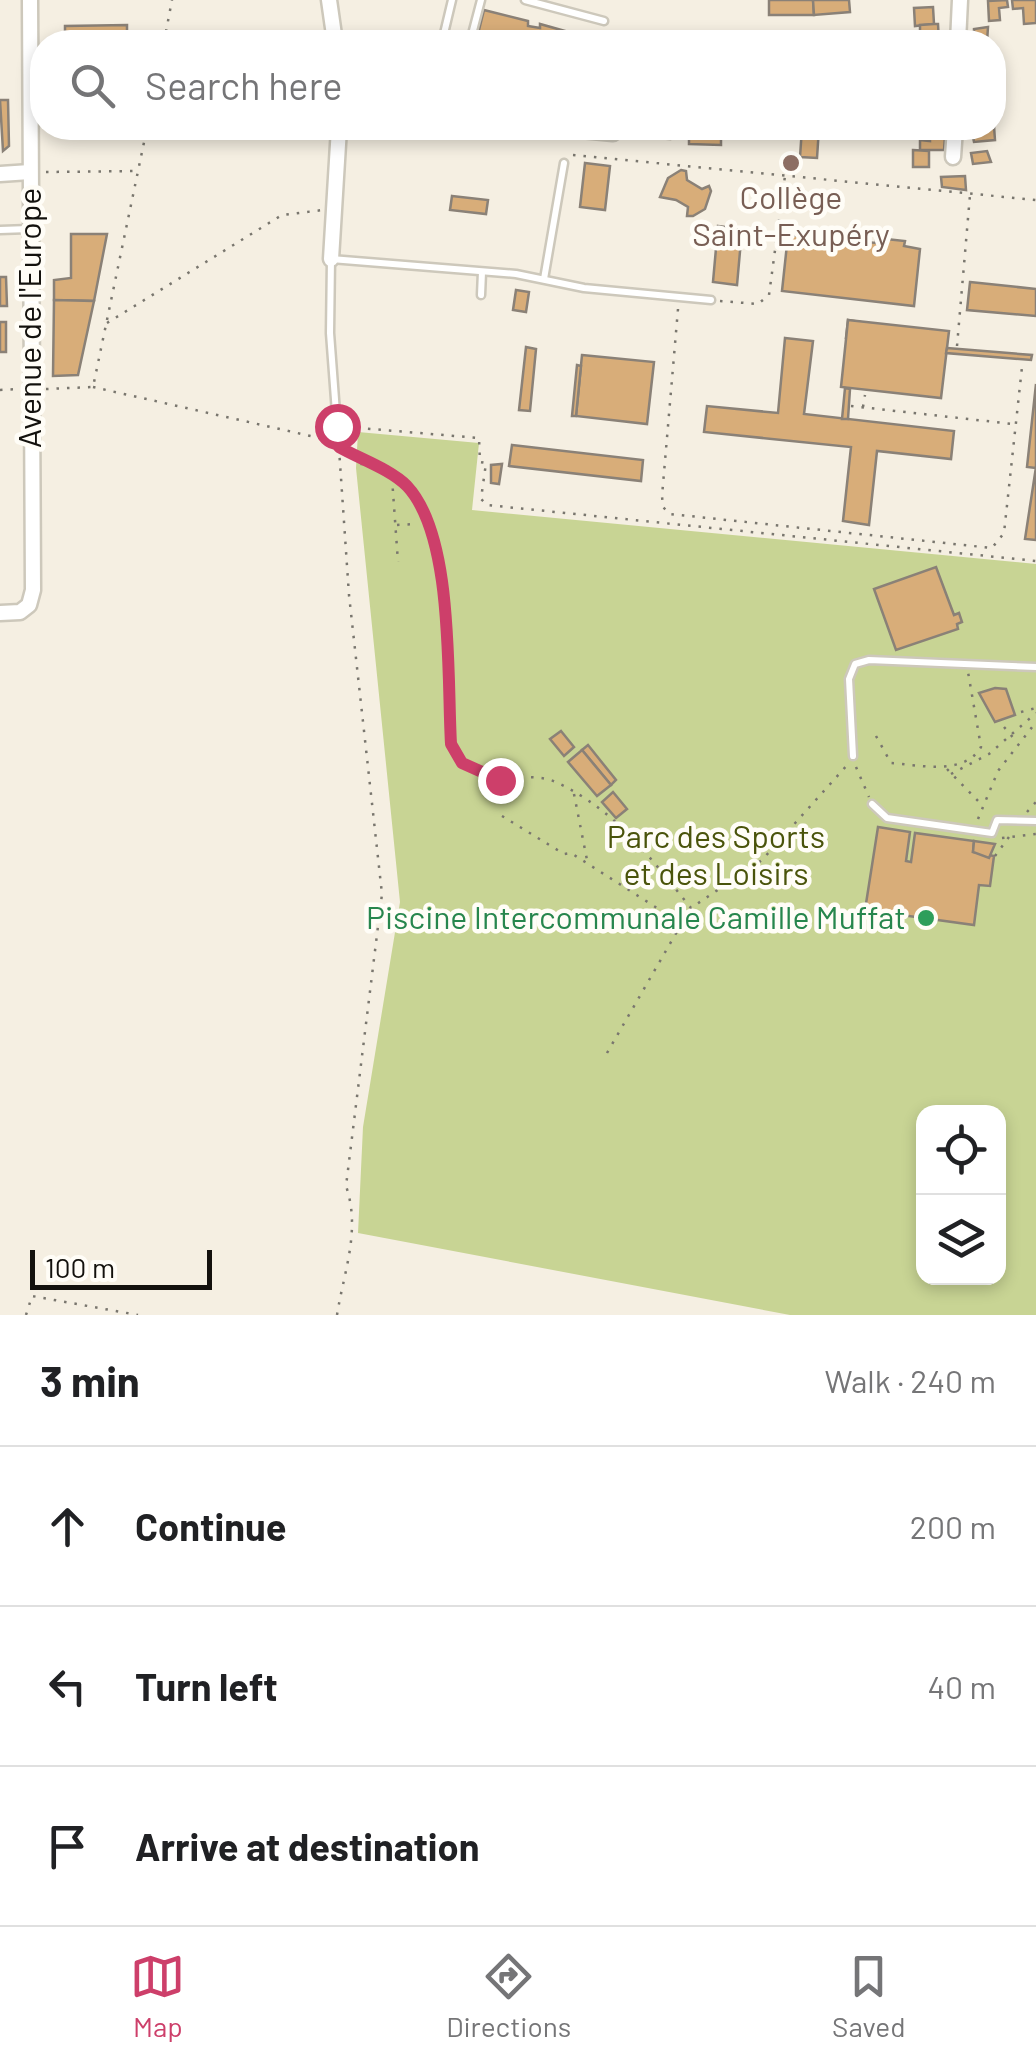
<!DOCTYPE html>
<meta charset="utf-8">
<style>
:root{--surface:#fff;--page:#f2f2f2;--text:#202124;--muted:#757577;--line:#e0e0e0;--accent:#cd3f6a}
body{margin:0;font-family:Barlow,sans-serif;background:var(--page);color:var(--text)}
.controls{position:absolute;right:30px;bottom:30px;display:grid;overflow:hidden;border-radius:20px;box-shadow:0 5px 15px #0003}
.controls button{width:90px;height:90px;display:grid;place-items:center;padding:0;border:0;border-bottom:2px solid var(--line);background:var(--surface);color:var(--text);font:50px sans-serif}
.scale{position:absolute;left:30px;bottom:25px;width:182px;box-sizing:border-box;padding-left:10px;border:5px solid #13110d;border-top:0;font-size:28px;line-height:35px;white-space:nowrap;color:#13110d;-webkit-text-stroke:8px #fffdf7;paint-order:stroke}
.stop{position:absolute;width:30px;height:30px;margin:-22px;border:8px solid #cd3f6a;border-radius:50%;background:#fff}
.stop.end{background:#cd3f6a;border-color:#fff;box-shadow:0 2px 10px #0008}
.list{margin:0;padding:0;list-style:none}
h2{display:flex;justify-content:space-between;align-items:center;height:130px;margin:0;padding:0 40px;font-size:42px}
h2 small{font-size:32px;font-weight:400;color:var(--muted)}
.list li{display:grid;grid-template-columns:65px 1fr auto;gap:30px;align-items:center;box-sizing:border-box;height:160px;padding:0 40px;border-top:2px solid var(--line)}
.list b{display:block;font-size:38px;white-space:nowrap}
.list em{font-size:32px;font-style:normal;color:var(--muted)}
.icon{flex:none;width:55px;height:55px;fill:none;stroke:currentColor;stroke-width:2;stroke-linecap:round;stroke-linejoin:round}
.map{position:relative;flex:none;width:1036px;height:1315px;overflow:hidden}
.search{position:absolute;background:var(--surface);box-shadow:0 5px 15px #0003;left:30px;right:30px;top:30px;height:110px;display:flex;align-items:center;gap:25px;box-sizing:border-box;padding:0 35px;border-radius:40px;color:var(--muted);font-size:38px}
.sheet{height:610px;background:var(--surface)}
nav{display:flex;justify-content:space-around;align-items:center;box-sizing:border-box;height:140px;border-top:2px solid var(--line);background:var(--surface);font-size:28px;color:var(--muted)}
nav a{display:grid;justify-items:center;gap:5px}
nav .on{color:var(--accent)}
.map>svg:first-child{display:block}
.green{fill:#c8d494;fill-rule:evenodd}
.building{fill:#d8ad79;stroke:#8a8177;stroke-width:2.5}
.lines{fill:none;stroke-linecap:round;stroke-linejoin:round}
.lane-casing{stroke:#cdc8bb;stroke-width:11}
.street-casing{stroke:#cdc8bb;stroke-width:19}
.path{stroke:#79766e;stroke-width:2.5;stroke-dasharray:2.5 8;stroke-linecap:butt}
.lane{stroke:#fff;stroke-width:6}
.street{stroke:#fff;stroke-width:14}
.route{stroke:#cd3f6a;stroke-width:12}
.education-dot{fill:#8d6e63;stroke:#fffdf7;stroke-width:4}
.leisure-dot{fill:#2e9e5b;stroke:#fffdf7;stroke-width:4}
.labels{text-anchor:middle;stroke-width:9;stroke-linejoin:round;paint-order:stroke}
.education-label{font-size:32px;fill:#785e54;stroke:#fffdf7}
.street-label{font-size:32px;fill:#13110d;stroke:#fffdf7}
.park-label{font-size:32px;fill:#4a540b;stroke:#fffdf7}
.leisure-label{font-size:32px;fill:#27864d;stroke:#fffdf7;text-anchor:end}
</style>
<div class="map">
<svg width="1036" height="1315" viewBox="0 0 1036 1315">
<rect width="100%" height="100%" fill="#f5efe2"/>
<!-- green -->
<path class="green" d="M 358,432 L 479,443 L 472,510 L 1036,564 L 1036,1315 L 790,1315 L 358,1233 L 363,1127 L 400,902 L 356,468 ZM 924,1112 L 998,1112 L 998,1278 L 924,1278 Z"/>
<!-- building -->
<g class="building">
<polygon points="769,0 813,0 814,15 769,15"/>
<polygon points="813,0 849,0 850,12 814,15"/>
<polygon points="1007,0 1008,7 999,8 1000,20 989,21 988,1"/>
<polygon points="1012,0 1036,0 1036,23 1024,24 1023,8 1013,9"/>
<polygon points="933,7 934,24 915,26 914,8"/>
<polygon points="484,10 528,21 528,26 540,28 540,24 604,42 476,42"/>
<polygon points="934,24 938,24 939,42 920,42 920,25"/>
<polygon points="127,25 127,42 65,42 65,26"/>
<polygon points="988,27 987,42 974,42 974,29"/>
<polygon points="681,33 830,38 830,42 681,42"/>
<polygon points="0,100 8,100 9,146 3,151"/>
<polygon points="994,126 995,140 974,142 971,128"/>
<rect x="82" y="128" width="40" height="10"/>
<polygon points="650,128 670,128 670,139 650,138"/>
<polygon points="689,128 721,128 721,145 689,144"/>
<polygon points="802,128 819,128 817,158 800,157"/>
<polygon points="930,137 945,137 944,150 920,150 920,140 930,141"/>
<polygon points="913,150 929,151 929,167 913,167"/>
<polygon points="987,151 991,162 973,164 971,153"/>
<polygon points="585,163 610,166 605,210 580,207"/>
<polygon points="681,170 686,171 687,180 702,189 709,186 711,191 705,209 693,216 687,216 688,207 676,200 660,197 668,178"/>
<polygon points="965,176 966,190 942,187 941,177"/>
<polygon points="452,196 488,200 486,214 450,210"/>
<polygon points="718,226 742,229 737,285 713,282"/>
<polygon points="71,234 107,234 94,301 54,300 54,280 71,278"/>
<polygon points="788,235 876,243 876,238 905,241 904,246 920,249 914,306 782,291"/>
<polygon points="0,277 6,277 7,306 0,306"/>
<polygon points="970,282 1036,289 1036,316 967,310"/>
<polygon points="516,290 529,292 526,312 513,310"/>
<polygon points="54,300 94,301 78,375 53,376"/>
<polygon points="848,320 867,323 866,340 846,338"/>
<polygon points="848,320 949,331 941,398 841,387"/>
<rect x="0" y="322" width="6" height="30"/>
<polygon points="785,338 813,341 804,414 954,431 951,459 877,451 869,525 843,521 851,447 704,432 707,406 778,413"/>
<polygon points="526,347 536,349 530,411 519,410"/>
<polygon points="947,348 1032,355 1031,360 946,353"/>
<polygon points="582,355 654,362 647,424 576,416"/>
<polygon points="577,365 581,366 576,416 572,416"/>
<polygon points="1036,384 1036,468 1027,467"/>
<polygon points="845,388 850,389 848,419 842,419"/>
<polygon points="512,445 643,460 641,481 509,466"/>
<polygon points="502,464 499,484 491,483 491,465"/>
<polygon points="1036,467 1036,540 1025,539"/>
<polygon points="936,567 954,615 959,613 962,622 957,624 958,629 896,650 874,589"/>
<polygon points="995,688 1006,689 1015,715 995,722 979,693"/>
<polygon points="561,731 574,747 564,756 550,739"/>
<polygon points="588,745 616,780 611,785 582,750"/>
<polygon points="582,750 611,785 597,796 568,762"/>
<polygon points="613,792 627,809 616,818 602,802"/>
<polygon points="878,827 910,832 906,861 911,862 915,833 974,841 973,852 994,856 990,886 979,885 974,925 865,910"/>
<polygon points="974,841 995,844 989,858 973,852"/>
</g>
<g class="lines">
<!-- lane casing -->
<g class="lane-casing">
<g id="lane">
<polyline points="525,0 604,21"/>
<polyline points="442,42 452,0"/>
<polyline points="470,42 481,0"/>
<polyline points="68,128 68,132"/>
<polyline points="0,230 29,229"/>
<polyline points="544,279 564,163"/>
<polyline points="481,295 482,272"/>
<polyline points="337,426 330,333 331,259 516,274 584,288 711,300"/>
<polyline points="853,756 849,679 855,664 869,660 1036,667"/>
<polyline points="872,804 887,818 992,833 997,820 1036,821"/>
</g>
</g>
<!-- street casing -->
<g class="street-casing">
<g id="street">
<polyline points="329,0 335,42"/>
<polyline points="958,42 960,0"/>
<polyline points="560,128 613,133"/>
<polyline points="953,157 955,128"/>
<polyline points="0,174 30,172"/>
<polyline points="331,259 339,128"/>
<polyline points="0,613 20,612 29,605 33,590 30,0"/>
</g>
</g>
<!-- path -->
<g class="path">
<polyline points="164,42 172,0"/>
<polyline points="573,155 1036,200"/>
<polyline points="46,172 138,171"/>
<polyline points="720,301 758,304 769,295 785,176"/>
<polyline points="678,309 662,496 663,507 670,514 992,548 1004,533 1022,367"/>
<polyline points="107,323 282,215 323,210"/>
<polyline points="957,346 970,195"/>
<path d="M 93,387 L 324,439 L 408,487 L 424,512 L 439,559 L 451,744 C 473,800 522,765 558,783 C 618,812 650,858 691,908 L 762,860 L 849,763"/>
<polyline points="46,389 93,387 147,128"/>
<polyline points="0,390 18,389"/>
<polyline points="851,406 1013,424"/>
<polyline points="863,407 865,395"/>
<polyline points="347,427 479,438 480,462 486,463 481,499 487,505 1036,561"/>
<polyline points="354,457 358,464 367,464"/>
<polyline points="392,478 398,562"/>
<polyline points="397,525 415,524"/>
<polyline points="1021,712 1036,708"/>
<polyline points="1004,727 1016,741"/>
<path d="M 876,736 L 891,763 C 920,765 964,776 981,747 L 968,672"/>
<polyline points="856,767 869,797"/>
<polyline points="947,769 980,803"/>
<polyline points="951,774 989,754 1036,713"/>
<polyline points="574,794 587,860"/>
<polyline points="1027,812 1036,802"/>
<polyline points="502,816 564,854 571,853 682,924"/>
<polyline points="978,819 998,771 1036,722"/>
<polyline points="1002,838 1036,834"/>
<polyline points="995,856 1009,837"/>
<polyline points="607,1053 690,909"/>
<polyline points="26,1315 32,1296 138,1315"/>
<path d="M 337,1315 C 344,1271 361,1230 346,1186 L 382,894 L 349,595 L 338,434"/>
</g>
<!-- lane -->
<use href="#lane" class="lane"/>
<!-- street -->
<use href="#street" class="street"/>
</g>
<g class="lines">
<!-- route -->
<path class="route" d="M 337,426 L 339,447 C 360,459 390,469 407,486 C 454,536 447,676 451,744 L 462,763 L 500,780"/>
</g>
<!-- markers -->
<circle class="education-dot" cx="791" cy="163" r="10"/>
<circle class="leisure-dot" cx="926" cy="918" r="10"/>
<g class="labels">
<!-- education labels -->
<g class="education-label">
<text x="791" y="209">Collège<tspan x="791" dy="37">Saint-Exupéry</tspan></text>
</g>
<!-- street labels -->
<g class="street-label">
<text transform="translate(30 318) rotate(-90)" y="11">Avenue de l'Europe</text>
</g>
<!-- park labels -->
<g class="park-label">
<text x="716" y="848">Parc des Sports<tspan x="716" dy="37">et des Loisirs</tspan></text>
</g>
<!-- leisure labels -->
<g class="leisure-label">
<text x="906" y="929">Piscine Intercommunale Camille Muffat</text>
</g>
</g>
</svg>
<div class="controls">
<button><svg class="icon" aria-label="locate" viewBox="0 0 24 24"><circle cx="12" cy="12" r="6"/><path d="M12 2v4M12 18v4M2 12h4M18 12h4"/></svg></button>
<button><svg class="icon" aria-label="layers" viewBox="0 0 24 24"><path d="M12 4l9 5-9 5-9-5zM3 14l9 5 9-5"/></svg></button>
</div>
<div class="scale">100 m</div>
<div class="stop" style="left:337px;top:426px"></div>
<div class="stop end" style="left:500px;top:780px"></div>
<div class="search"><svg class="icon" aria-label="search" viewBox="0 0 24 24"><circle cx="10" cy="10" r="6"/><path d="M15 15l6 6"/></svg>Search here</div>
</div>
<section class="sheet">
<h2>3 min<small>Walk · 240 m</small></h2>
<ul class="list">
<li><svg class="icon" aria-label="ahead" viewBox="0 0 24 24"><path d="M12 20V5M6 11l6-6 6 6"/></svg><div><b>Continue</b></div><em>200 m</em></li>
<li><svg class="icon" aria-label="left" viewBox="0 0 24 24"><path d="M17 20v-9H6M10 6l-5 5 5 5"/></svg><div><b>Turn left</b></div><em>40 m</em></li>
<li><svg class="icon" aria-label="arrive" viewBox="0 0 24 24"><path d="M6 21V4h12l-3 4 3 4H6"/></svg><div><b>Arrive at destination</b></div></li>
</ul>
</section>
<nav>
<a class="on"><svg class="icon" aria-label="map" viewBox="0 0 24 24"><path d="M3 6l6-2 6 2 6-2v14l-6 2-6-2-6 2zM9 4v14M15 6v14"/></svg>Map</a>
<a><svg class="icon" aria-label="directions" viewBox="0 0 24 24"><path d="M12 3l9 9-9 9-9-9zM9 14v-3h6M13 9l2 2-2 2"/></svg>Directions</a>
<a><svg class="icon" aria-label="saved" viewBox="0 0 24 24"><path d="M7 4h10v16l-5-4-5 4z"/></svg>Saved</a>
</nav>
